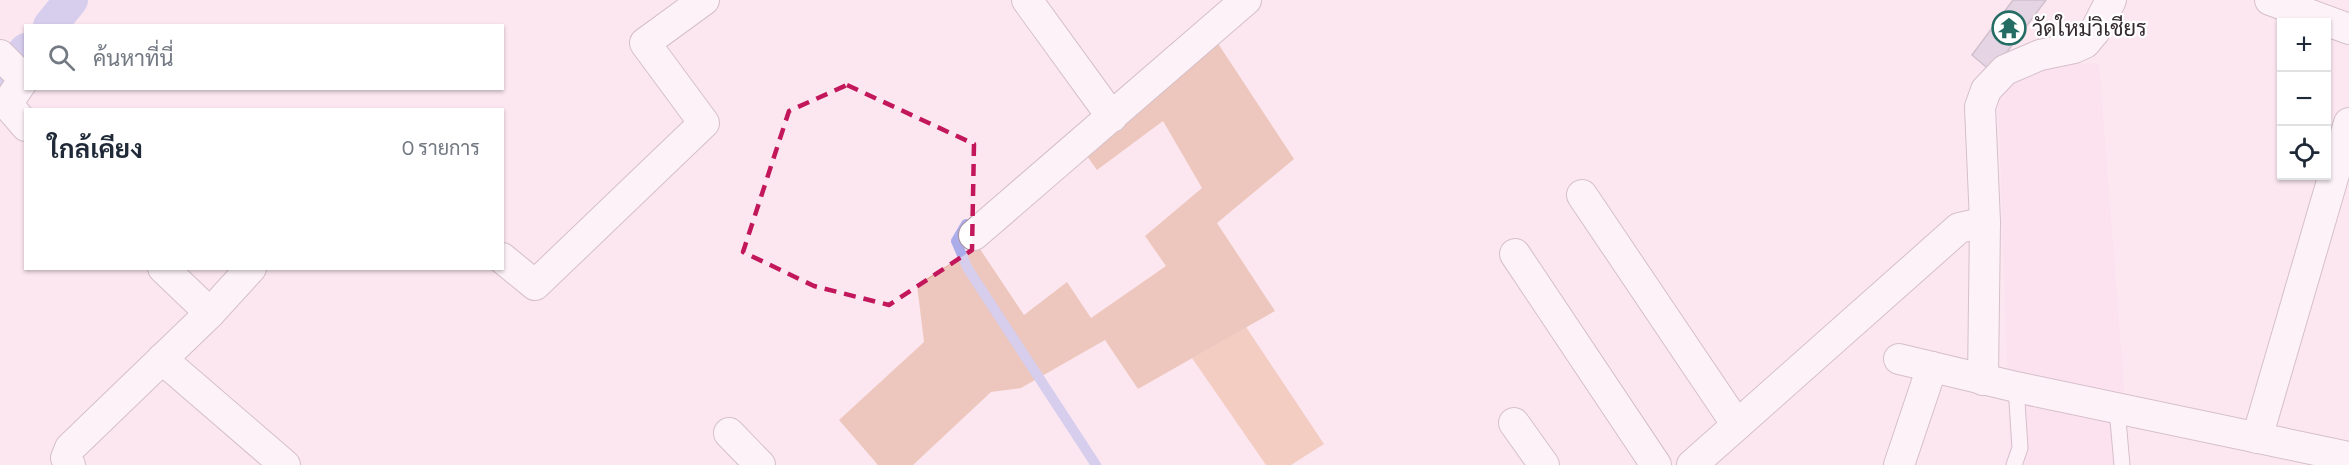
<!DOCTYPE html>
<html lang="th">
<meta charset="utf-8">
<style>
:root{--surface:#fff;--page:#f2f2f3;--text:#1f2937;--muted:#747a83;--line:#e0e1e3}
body{margin:0;font-family:Commissioner,Sarabun,sans-serif;background:var(--page);color:var(--text)}
.controls{position:absolute;right:18px;top:18px;display:grid;overflow:hidden;border-radius:0px;box-shadow:0 2px 4px #0004}
.controls button{width:54px;height:54px;display:grid;place-items:center;padding:0;border:0;border-bottom:2px solid var(--line);background:var(--surface);color:var(--text);font:30px sans-serif}
.list{margin:0;padding:0;list-style:none}
h2{display:flex;justify-content:space-between;align-items:center;height:78px;margin:0;padding:0 24px;font-size:26px}
h2 small{font-size:20px;font-weight:400;color:var(--muted)}
.icon{flex:none;width:33px;height:33px;fill:none;stroke:currentColor;stroke-width:2;stroke-linecap:round;stroke-linejoin:round}
.map{position:relative;flex:none;width:2349px;height:465px;overflow:hidden}
.search{position:absolute;background:var(--surface);box-shadow:0 2px 4px #0004;left:24px;top:24px;width:480px;height:66px;display:flex;align-items:center;gap:15px;box-sizing:border-box;padding:0 21px;border-radius:0px;color:var(--muted);font-size:22px}
.panel{position:absolute;background:var(--surface);box-shadow:0 2px 4px #0004;left:24px;top:108px;width:480px;height:162px;border-radius:0px}
.map>svg:first-child{display:block}
.built{fill:#fddbec}
.green{fill:#e9ad8b}
.forest{fill:#dca17f}
.lines{fill:none;stroke-linecap:round;stroke-linejoin:round}
.stream{stroke:#aaade9;stroke-width:10}
.canal{stroke:#aaade9;stroke-width:34}
.building{fill:#cbbdd2;stroke:#9c8fa3;stroke-width:1.5}
.service-casing{stroke:#a78f9b;stroke-width:17}
.minor-casing{stroke:#a78f9b;stroke-width:32}
.service{stroke:#fff;stroke-width:15}
.minor{stroke:#fff;stroke-width:30}
.marked{fill:none;stroke:#c2185b;stroke-width:4.5;stroke-dasharray:12 8;stroke-linejoin:round}
.labels{text-anchor:middle;stroke-width:4.5;stroke-linejoin:round;paint-order:stroke}
.poi-label{font-size:22px;fill:#342a2f;stroke:#fff;text-anchor:start}
</style>
<div class="map">
<svg width="2349" height="465" viewBox="0 0 2349 465">
<rect width="100%" height="100%" fill="#fce7f1"/>
<!-- built -->
<polygon class="built" points="2099,63 2130,465 2005,465 2010,446 1998,94 2017,76 2071,64"/>
<!-- green -->
<polygon class="green" points="1246,327 1324,444 1291,465 1266,465 1192,358"/>
<!-- forest -->
<polygon class="forest" points="1217,42 1294,159 1217,223 1275,311 1138,389 1105,340 1021,388 991,392 913,465 878,465 839,420 924,342 917,285 978,246 1024,315 1067,282 1091,318 1166,266 1145,236 1202,188 1163,121 1097,170 1087,156"/>
<g class="lines">
<!-- stream -->
<polyline class="stream" points="966,224 956,241 968,269 1096,465"/>
<!-- canal -->
<g class="canal">
<polyline points="50,26 71,0"/>
<polyline points="0,81 26,50"/>
</g>
</g>
<!-- building -->
<polygon class="building" points="2013,0 2046,0 1992,72 1972,55"/>
<g class="lines">
<!-- service casing -->
<g class="service-casing">
<g id="service">
<polyline points="2117,409 2122,465"/>
<polyline points="2014,465 2020,448 2016,387"/>
</g>
</g>
<!-- minor casing -->
<g class="minor-casing">
<g id="minor">
<polyline points="1027,0 1112,117"/>
<polyline points="2270,0 2349,29"/>
<polyline points="0,55 24,79 7,104 26,126"/>
<polyline points="1582,195 1737,425"/>
<polyline points="1985,222 1980,107 1986,90 2005,70 2040,55 2074,48 2085,43 2095,31 2111,0"/>
<polyline points="974,235 1246,0"/>
<polyline points="1515,254 1656,465"/>
<polyline points="502,258 535,285 704,123 645,43 704,0"/>
<polyline points="163,268 210,313"/>
<polyline points="162,359 285,465"/>
<polyline points="1899,359 2016,387 2349,457"/>
<polyline points="1514,423 1544,465"/>
<polyline points="729,433 760,465"/>
<polyline points="2257,438 2349,123"/>
<polyline points="70,465 66,458 70,448 210,313 251,268"/>
<polyline points="1692,465 1959,228 1985,222 1983,380"/>
<polyline points="1899,465 1932,367"/>
</g>
</g>
<!-- service -->
<use href="#service" class="service"/>
<!-- minor -->
<use href="#minor" class="minor"/>
</g>
<!-- marked area -->
<path d="M0 0H2349V465H0ZM 847,85 L 974,144 L 972,250 L 889,305 L 814,286 L 743,252 L 789,111 Z" fill="#fce7f1" fill-opacity=".55" fill-rule="evenodd"/>
<path class="marked" d="M 847,85 L 974,144 L 972,250 L 889,305 L 814,286 L 743,252 L 789,111 Z"/>
<!-- icons -->
<defs>
<g id="temple-ring" transform="scale(1.725)"><circle r="9.5" fill="#fff" stroke="#246d65" stroke-width="1.5"/><path d="M0-6L5-2H3V0L6.5 2.5H4V6H1.5V3h-3V6H-4V2.5H-6.5L-3 0V-2H-5Z" fill="#246d65"/></g>
</defs>
<g fill-rule="evenodd">
<use href="#temple-ring" x="2009" y="28"/>
</g>
<g class="labels">
<!-- poi labels -->
<g class="poi-label">
<text x="2032" y="36">วัดใหม่วิเชียร</text>
</g>
</g>
</svg>
<div class="controls">
<button>+</button>
<button>−</button>
<button><svg class="icon" aria-label="locate" viewBox="0 0 24 24"><circle cx="12" cy="12" r="6"/><path d="M12 2v4M12 18v4M2 12h4M18 12h4"/></svg></button>
</div>
<div class="search"><svg class="icon" aria-label="search" viewBox="0 0 24 24"><circle cx="10" cy="10" r="6"/><path d="M15 15l6 6"/></svg>ค้นหาที่นี่</div>
<section class="panel">
<h2>ใกล้เคียง<small>0 รายการ</small></h2>
<ul class="list">
</ul>
</section>
</div>
